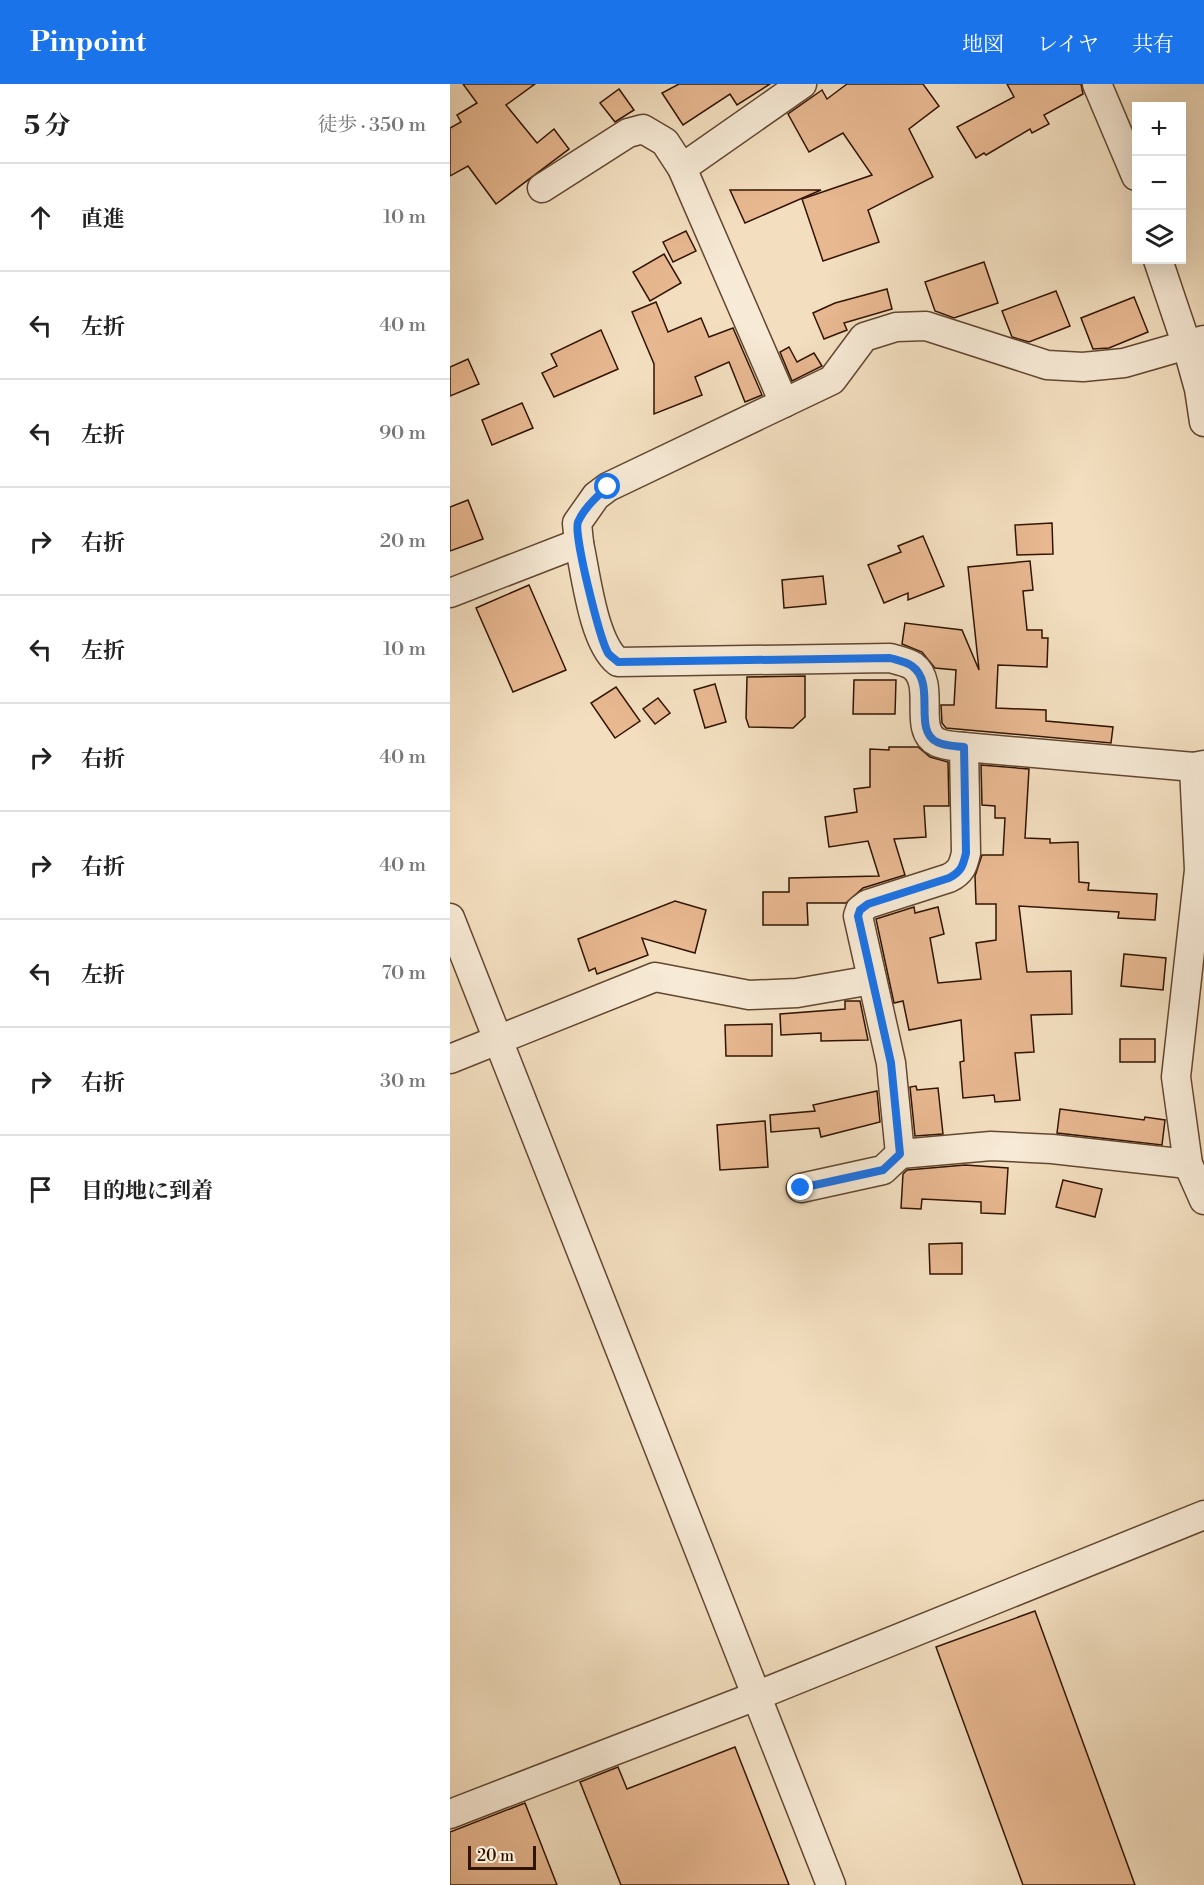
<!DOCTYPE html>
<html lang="ja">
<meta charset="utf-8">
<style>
:root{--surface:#fff;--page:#f6f6f6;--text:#222;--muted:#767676;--line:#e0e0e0;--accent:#1a73e8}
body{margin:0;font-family:"Libre Bodoni","Noto Serif JP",serif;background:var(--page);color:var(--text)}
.controls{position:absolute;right:18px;top:18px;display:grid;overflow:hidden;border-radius:0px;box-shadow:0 6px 24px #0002}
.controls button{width:54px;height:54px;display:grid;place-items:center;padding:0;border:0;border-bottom:2px solid var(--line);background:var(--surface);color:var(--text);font:30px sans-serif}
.scale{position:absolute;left:18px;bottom:15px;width:68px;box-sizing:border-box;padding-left:6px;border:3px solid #311400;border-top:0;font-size:16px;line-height:21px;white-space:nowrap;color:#311400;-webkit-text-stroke:4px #f7ead6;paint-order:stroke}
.stop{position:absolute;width:18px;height:18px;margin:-14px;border:4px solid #1a73e8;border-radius:50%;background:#fff}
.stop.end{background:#1a73e8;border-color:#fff;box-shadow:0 2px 6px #0008}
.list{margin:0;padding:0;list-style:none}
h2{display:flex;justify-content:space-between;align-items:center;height:78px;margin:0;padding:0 24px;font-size:26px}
h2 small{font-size:20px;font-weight:400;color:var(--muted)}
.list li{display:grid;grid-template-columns:39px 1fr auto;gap:18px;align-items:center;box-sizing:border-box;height:108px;padding:0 24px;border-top:2px solid var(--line)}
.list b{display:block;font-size:22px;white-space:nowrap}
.list em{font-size:20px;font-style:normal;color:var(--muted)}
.icon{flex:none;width:33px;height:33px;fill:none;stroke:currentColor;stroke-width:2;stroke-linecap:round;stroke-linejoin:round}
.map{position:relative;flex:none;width:754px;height:1801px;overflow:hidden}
header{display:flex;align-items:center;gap:36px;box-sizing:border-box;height:84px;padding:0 30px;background:var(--accent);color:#fff}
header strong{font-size:28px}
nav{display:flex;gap:33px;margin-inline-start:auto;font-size:21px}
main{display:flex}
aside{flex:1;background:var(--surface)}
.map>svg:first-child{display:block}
.building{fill:#e8b891;stroke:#311400;stroke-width:1.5}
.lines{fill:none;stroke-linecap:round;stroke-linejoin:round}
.minor-casing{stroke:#624730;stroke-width:31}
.minor{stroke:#f7ead6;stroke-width:28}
.route{stroke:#1a73e8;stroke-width:8}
</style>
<header>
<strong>Pinpoint</strong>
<nav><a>地図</a><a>レイヤ</a><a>共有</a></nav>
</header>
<main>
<aside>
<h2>5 分<small>徒歩 · 350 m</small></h2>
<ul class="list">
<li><svg class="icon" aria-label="ahead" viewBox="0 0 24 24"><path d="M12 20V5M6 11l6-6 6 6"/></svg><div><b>直進</b></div><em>10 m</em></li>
<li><svg class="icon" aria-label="left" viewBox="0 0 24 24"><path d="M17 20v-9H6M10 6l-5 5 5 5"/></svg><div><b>左折</b></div><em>40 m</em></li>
<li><svg class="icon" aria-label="left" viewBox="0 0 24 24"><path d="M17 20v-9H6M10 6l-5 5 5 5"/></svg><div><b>左折</b></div><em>90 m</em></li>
<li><svg class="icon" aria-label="right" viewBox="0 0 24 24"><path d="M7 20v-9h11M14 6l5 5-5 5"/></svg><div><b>右折</b></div><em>20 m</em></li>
<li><svg class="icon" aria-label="left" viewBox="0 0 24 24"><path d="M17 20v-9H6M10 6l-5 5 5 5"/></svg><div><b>左折</b></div><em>10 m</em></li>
<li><svg class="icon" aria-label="right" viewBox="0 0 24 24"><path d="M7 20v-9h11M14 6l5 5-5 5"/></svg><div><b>右折</b></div><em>40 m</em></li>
<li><svg class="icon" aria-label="right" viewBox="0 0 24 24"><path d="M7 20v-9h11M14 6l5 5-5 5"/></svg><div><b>右折</b></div><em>40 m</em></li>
<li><svg class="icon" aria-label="left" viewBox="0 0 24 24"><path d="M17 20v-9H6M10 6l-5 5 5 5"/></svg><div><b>左折</b></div><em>70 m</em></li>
<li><svg class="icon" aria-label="right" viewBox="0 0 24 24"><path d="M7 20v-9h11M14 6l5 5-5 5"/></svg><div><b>右折</b></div><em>30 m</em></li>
<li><svg class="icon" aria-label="arrive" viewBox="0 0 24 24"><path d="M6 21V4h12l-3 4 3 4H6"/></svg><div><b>目的地に到着</b></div></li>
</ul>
</aside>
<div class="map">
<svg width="754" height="1801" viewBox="0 0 754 1801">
<rect width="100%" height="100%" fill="#f3dfc0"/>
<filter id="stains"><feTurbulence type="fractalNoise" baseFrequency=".00333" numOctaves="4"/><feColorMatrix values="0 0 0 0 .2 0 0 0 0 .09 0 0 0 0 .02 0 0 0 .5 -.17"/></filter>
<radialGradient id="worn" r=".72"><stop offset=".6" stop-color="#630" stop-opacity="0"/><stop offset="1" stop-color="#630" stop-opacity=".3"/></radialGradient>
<!-- building -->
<g class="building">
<polygon points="13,0 85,0 56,21 87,59 104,45 119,65 46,120 18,82 0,92 0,44 11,38 7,31 27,19"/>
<polygon points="229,0 320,0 287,21 280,10 233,41 212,9"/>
<polygon points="397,0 473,0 489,22 459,45 483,93 418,126 429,158 373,177 352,115 422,91 393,49 359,68 338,30 372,6 377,15"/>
<polygon points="557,0 631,0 633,10 594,31 599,40 582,49 580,45 536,71 534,69 526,74 507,43 564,13"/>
<polygon points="169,5 184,26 165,38 150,19"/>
<polygon points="280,106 371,106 295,139"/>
<polygon points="236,147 246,167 223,178 213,158"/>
<polygon points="214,170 231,199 200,217 183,188"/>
<polygon points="534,178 548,219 504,234 485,227 475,198"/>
<polygon points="437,205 442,225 394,239 397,246 374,255 363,229 385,219"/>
<polygon points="606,207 620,242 579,258 562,253 552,227"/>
<polygon points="684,213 698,248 659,264 643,265 631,234"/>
<polygon points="206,218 218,248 251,234 259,253 283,244 312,311 295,318 279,278 245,293 252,311 204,330 204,280 182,228"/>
<polygon points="151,246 168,285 104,313 92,289 107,282 101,270"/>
<polygon points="339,263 347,278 364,269 372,282 342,297 330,268"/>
<polygon points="18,275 29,300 0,312 0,283"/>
<polygon points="72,319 83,344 42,361 32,336"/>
<polygon points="18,416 33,455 0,467 0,423"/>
<polygon points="602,439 603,470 567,471 565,441"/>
<polygon points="473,452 494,502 458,516 458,509 434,519 418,481 451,468 448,462"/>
<polygon points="580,477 583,506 573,507 577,546 592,546 592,554 598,554 597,583 548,581 546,624 596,626 596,637 663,643 661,659 496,644 492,639 491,621 504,621 506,586 485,584 472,568 452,560 455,539 512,546 529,586 518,483"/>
<polygon points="373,492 376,520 334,524 332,496"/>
<polygon points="79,501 116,586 63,608 26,524"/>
<polygon points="355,592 355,633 343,644 299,643 296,634 297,593"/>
<polygon points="404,596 446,596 445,630 403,630"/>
<polygon points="265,600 276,638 255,644 244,606"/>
<polygon points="166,603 190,637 165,654 141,619"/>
<polygon points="208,614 220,629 205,640 193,625"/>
<polygon points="439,663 468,663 480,673 498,678 499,722 474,722 476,753 444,755 455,791 413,804 396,819 357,819 358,841 313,841 313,808 339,808 339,794 429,792 418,757 379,763 375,733 407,728 404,705 420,703 420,665 439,666"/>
<polygon points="531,681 579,685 575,754 600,755 600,759 628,758 629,798 639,799 638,806 707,810 705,836 668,834 669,828 569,822 577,888 621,887 622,930 581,931 584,968 565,969 570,1016 545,1018 544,1011 513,1014 510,978 514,977 511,936 459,946 453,917 444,919 426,835 464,823 465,829 488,823 494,850 480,854 488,899 531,895 526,859 546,856 546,820 526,820 525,792 532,771 553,771 555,734 545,734 545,722 532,721"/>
<polygon points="225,817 256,826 245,869 192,854 198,871 147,890 145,884 139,887 128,855"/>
<polygon points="674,870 716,874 713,906 671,902"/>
<polygon points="395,917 410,917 418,956 371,957 371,949 331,951 330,930 395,925"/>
<polygon points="322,940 322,972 276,972 275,941"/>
<rect x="670" y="955" width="35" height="23"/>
<polygon points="466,1002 467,1006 488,1004 493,1050 465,1052 460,1003"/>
<polygon points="427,1007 430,1038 371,1053 369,1044 321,1048 320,1031 365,1027 363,1021"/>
<polygon points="610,1025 694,1036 695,1033 715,1036 712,1061 607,1049"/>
<polygon points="315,1037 318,1083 270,1086 267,1041"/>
<polygon points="515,1081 558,1084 555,1130 531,1129 531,1118 472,1115 471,1125 451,1124 453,1090 457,1086"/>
<polygon points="613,1096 652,1105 645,1133 606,1123"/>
<polygon points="512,1159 512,1190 480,1190 479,1160"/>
<polygon points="585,1527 685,1801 573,1801 486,1563"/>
<polygon points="285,1663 339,1801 171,1801 130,1698 168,1683 177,1705"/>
<polygon points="75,1719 107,1801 0,1801 0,1748"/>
</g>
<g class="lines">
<!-- minor casing -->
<g class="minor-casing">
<g id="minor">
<polyline points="647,0 686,92"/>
<polyline points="232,84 352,0"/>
<polyline points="92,104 178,49 193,45 215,58 232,84 334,319"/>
<polyline points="708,176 737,262 749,305 754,338"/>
<polyline points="129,459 127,439 146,412 158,403 382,296 414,253 446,243 476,242 597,281 633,283 674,279 754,256"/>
<path d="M 0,509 L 129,459 C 136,491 143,558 168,578 L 440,574 C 447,576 457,578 463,582 C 487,600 462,646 487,658 C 494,662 506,662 514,663 L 744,683 L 754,681"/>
<polyline points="744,683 749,786 726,993 738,1080 754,1116"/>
<polyline points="0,834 381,1801"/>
<polyline points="0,975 205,893 299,911 347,909 422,896"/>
<polyline points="450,1070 541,1062 602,1065 738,1080"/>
<path d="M 351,1104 L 433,1086 L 450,1070 L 441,979 L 408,832 L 410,826 L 418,820 L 499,794 C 511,788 513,782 516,769 L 514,663"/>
<polyline points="0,1730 306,1612 754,1431"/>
</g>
</g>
<!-- minor -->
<use href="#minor" class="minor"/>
</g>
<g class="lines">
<!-- route -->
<path class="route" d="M 158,403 C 147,412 134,424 128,438 C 123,450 150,555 158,569 C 160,572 165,575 168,578 L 440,574 C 447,576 457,578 462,582 C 487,600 462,646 487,658 C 494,662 506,662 514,663 L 516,769 C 513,782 511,788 499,794 L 418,820 L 410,826 L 408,832 L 441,979 L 450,1070 L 433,1086 L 351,1104"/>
</g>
<rect width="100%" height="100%" filter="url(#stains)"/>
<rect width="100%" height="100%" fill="url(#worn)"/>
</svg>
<div class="controls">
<button>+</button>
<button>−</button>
<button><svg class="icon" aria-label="layers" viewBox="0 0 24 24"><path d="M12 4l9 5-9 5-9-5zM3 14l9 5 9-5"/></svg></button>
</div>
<div class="scale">20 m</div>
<div class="stop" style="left:158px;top:403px"></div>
<div class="stop end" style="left:351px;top:1104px"></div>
</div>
</main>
